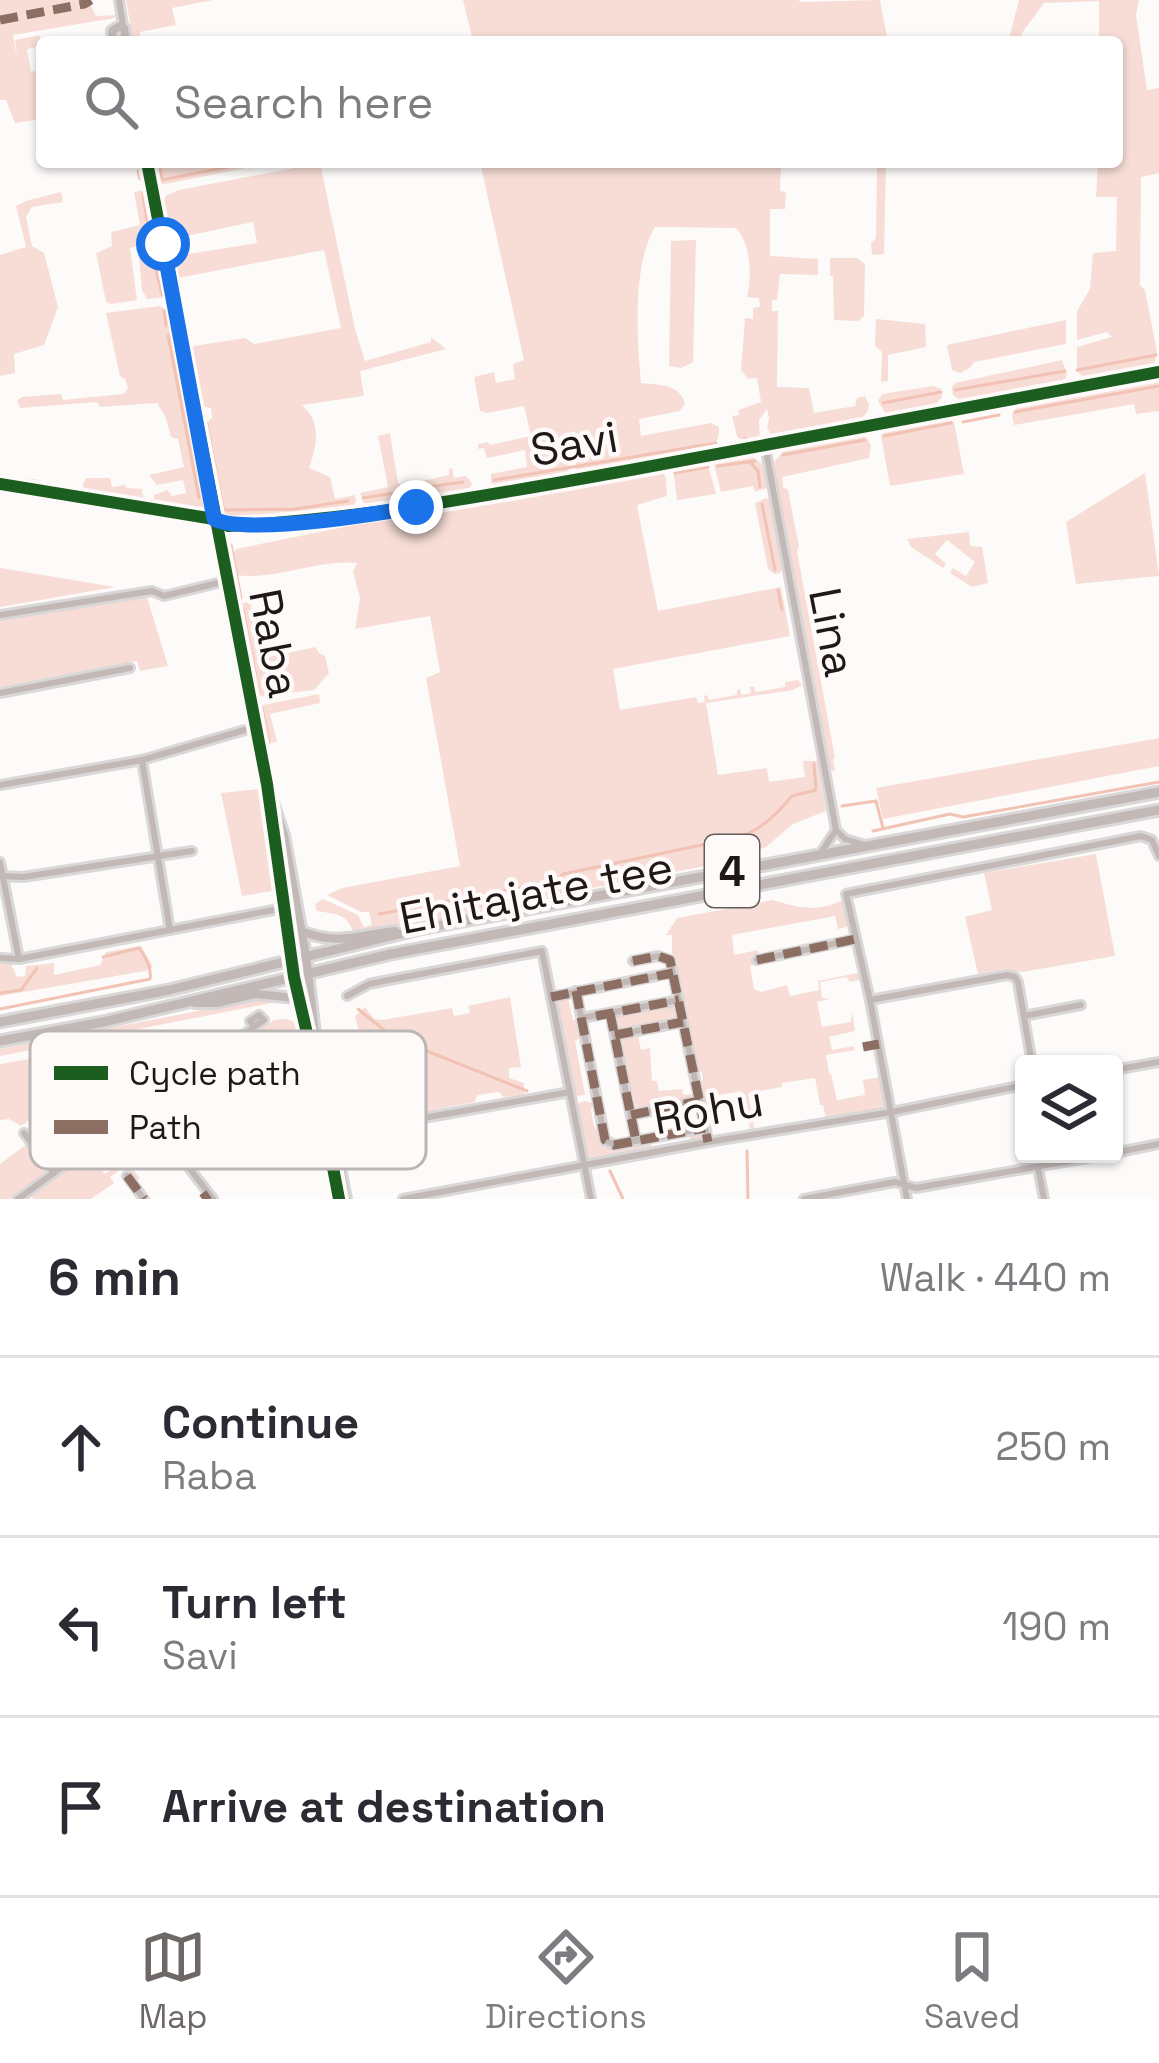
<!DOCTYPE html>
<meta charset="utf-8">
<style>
:root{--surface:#fff;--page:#f2f2f3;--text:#2b2b33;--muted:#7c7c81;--line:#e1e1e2;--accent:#6d6766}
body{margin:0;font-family:"Space Grotesk",sans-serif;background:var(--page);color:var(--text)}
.controls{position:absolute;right:36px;bottom:36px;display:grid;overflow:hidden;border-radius:12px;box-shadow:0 3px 9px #0004}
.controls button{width:108px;height:108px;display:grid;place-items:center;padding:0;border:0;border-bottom:3px solid var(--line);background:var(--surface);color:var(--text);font:60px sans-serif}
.stop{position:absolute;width:36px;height:36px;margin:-27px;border:9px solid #1a73e8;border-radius:50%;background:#fff}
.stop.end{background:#1a73e8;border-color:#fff;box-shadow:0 3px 12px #0008}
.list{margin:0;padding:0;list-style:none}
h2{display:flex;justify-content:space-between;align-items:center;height:156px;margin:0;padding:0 48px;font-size:51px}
h2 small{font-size:39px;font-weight:400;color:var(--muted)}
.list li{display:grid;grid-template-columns:78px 1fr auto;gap:36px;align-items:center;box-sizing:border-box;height:180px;padding:0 48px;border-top:3px solid var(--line)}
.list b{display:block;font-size:45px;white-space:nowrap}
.list p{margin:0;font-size:39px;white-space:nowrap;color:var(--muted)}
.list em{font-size:39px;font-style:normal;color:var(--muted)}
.icon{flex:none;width:66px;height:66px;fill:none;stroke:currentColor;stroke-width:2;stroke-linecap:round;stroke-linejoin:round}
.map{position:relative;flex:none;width:1159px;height:1199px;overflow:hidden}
.search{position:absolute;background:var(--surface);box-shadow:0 3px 9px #0004;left:36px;right:36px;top:36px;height:132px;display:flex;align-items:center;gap:30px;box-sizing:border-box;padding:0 42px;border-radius:12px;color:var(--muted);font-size:45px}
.sheet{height:696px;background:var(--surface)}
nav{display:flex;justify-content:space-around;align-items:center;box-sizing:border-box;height:168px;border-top:3px solid var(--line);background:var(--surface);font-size:33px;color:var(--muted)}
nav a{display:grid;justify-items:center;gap:6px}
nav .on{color:var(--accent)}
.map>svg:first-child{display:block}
.green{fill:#f7ddd6}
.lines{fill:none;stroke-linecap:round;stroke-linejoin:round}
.stream{stroke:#f2c2b4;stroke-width:3}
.minor-casing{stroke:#d9d7d7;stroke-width:12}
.tertiary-casing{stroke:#d9d7d7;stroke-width:14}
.trunk-casing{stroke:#d9d7d7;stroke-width:15}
.minor{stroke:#c2b9b7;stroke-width:6}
.tertiary{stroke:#c2b9b7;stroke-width:8}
.trunk{stroke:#c2b8b6;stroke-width:9}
.quiet{stroke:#8d6e63;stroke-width:9;stroke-dasharray:18 9;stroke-linecap:butt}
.cycleway-casing{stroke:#fefaf9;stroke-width:20}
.cycleway{stroke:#1b5e20;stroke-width:12}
.route{stroke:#1a73e8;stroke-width:15}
.labels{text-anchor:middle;stroke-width:9;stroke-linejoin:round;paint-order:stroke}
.shield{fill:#fefaf9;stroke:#625c5b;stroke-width:3}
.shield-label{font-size:42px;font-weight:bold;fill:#1f1817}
.street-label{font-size:45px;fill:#1f1817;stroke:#fefaf9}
.key{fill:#fefaf9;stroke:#bbb6b5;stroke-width:3}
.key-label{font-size:33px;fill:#1f1817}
</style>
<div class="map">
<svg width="1159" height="1199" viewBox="0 0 1159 1199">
<rect width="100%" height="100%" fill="#fdfbfa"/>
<!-- green -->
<g class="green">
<polygon points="0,0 88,0 96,16 115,15 115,18 13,35 17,58 15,40 39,35 42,46 27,49 31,72 41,70 39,59 42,58 42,119 15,123 6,100 0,100"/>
<polygon points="126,0 213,0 172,8 176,25 140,32 141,42 133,42"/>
<polygon points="463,0 799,0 800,2 880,0 888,42 473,42"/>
<polygon points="1019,0 1139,0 1136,15 1147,90 1159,88 1159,173 1141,177 1140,285 1145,290 1157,352 1154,367 1088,380 1077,372 1077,347 1112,337 1107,332 1077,340 1077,311 1090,289 1093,253 1116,251 1117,197 1096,197 1098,162 1117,162 1117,42 1099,42 1099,1 1044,3 1022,33 1021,42 1008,42"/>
<polygon points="153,162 276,162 160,185 157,183"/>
<path d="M 480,162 L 781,162 L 780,191 L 786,192 L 785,209 L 770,209 L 770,256 L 818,259 L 818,275 L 780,274 L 777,300 L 772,300 L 772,311 L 778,311 L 777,387 L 809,388 L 814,413 L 855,406 L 857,398 L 865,396 L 869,405 L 868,411 L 860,421 L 774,440 L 767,428 L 769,418 L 767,409 L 759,420 L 760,442 L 744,444 L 737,436 L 732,416 L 739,415 L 738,410 L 761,402 L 757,378 L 748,379 L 741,370 L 745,318 L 753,319 L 753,308 L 760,307 L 759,298 L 747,297 C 752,277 751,243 736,228 L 655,227 C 632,266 637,338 641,383 C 658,385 679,383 685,403 L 680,411 L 639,419 L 641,436 L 711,423 L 719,427 C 720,440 715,446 704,452 L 582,472 L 576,469 L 575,431 L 571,433 L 572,460 L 567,475 L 499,487 L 491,483 L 491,474 L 527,467 L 525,450 L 487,458 L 484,448 L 478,449 L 478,444 L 488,442 L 490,445 L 531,436 L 524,406 L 487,413 L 480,411 L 474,377 L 494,372 L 496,383 L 515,379 L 513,364 L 524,360 Z"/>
<polygon points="865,162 886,162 884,254 872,255 871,243 876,238 877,166 865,165"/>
<path d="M 320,163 L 355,329 L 365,361 L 431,342 L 431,337 L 446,349 L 360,371 L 364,396 L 302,405 C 322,422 317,446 309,468 L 330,477 L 335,499 L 355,495 L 356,501 L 350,511 L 297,517 L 230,519 L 220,516 L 218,509 L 202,426 L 212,418 L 211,408 L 200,406 L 190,351 L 194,346 L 245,338 L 254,344 L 341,328 L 324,250 L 178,278 L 175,275 L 169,253 L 172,247 L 183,246 L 188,254 L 257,243 L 253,222 L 172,239 L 166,234 L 160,204 L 167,195 L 179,190 Z"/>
<polygon points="145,190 155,240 130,248 137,300 111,304 106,302 96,253 112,246 111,232 140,225 134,192"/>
<polygon points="61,192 63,202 32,207 26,217 32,246 44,253 58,307 44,345 14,354 15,373 0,376 0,255 26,247 16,206 26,201"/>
<polygon points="696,240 693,362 681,368 669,366 671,241"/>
<polygon points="154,248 167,294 166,297 147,299 142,290 139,257 141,253"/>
<polygon points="830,258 857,258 865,264 864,316 858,321 834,320 833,276 830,276"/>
<polygon points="160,306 168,311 207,497 206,506 197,511 154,503 154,495 167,490 172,496 186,493 183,480 157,485 149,475 184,467 178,439 171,437 166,418 157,403 100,407 97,402 20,408 17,400 22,397 61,394 63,400 123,394 128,388 125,379 120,376 106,313"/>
<polygon points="876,319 925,324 926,347 888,355 888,381 881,382 882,352 875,346"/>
<polygon points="1066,320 1066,344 974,362 970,368 960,373 952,370 947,345"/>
<polygon points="1062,360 1067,374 1064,382 1057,386 963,402 953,395 952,387 955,383"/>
<polygon points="1159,378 1159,411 1136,414 1134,404 1014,425 1012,415 1018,405"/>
<polygon points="933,386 941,389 942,397 933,408 892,416 886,414 878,401 882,394"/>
<polygon points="949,417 954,422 964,474 890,486 881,436 887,429"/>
<path d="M 390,433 L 398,483 L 405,488 L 406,499 C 396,508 377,512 365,506 L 360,493 L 388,487 L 378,436 Z"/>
<polygon points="859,435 866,437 871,445 869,458 782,477 783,487 788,490 799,547 797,551 835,758 833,759 835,771 833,771 828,767 773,469 775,461 785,449"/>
<polygon points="752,456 762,464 767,488 755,492 753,486 721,492 714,464 717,461"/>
<polygon points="707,462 716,494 677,500 673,469"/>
<polygon points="452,468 454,478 466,476 472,483 468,492 429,501 419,496 419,482 449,475 449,469"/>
<path d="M 657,470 L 662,471 L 666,478 L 667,496 L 637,505 L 658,611 L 781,587 L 790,636 L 613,669 L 620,710 L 696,697 L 698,703 L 705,702 L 704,696 L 707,695 L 709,700 L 737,695 L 737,690 L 740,689 L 742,695 L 751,693 L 750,687 L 754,687 L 756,692 L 785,687 L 785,682 L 798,680 L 802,685 L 793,690 L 706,703 L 718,775 L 767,768 L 769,782 L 805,777 L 803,761 L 817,761 L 826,811 L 793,824 L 766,847 L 721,863 L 354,934 C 347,913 336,914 317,911 L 315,904 L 323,899 L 358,915 L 364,927 L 372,925 L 369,912 L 361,912 L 327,895 L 342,888 L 460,866 L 426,678 L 440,672 L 430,616 L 355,629 L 360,598 L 353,572 L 357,563 C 316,559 276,581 235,575 L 229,562 L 236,549 L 364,523 Z"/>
<polygon points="1145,473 1159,576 1076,584 1066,522"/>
<polygon points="86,478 110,478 112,487 125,485 127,488 142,489 144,502 84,494 83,484"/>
<polygon points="766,498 770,500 782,569 780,573 774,574 768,569 755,503"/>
<polygon points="969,532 970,546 982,547 988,583 972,587 950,573 953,568 966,576 975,562 947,540 935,554 946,564 943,568 911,547 907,539"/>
<polygon points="0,568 115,587 0,607"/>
<polygon points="147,597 168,666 140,671 137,661 0,687 0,621"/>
<polygon points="250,601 264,658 316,647 319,653 325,656 329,673 314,690 256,697 238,605"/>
<polygon points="319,694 320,703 270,714 277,742 264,743 258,706"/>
<polygon points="1159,738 1159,766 883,819 876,788"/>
<polygon points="258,789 272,891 242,896 221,793"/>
<polygon points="1096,854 1115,956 1022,972 1005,969 978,974 965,917 992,910 984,873"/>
<path d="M 773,900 C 798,908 816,912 841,901 L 847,906 L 847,927 L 838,929 L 835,916 L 732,935 L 734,955 L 758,950 L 759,955 L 751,956 L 753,965 L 750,966 L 754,989 L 761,992 L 787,985 L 790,996 L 819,990 L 818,981 L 858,973 L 860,980 L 850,982 L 846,977 L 820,982 L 822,998 L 830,999 L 817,1002 L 822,1027 L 851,1022 L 852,1012 L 855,1031 L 829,1037 L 832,1050 L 854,1046 L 855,1050 L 826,1055 L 829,1073 L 831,1074 L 837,1100 L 865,1095 L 863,1080 L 881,1077 L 886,1104 L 881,1110 L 826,1119 L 823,1105 L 820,1105 L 815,1078 L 782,1083 L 782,1087 L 748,1093 L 755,1132 L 746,1131 L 750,1129 L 742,1091 L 707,1097 L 713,1135 L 710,1139 L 699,1087 L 699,1082 L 703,1080 L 702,1073 L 696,1070 L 678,990 L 677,965 L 672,953 L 672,935 L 666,935 L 677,918 Z"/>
<polygon points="141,946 153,967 145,971 0,996 0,964 11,964 17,977 25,976 26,966 54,963 54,975 100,965 106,952"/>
<polygon points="252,997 282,1001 0,1056 0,1049 193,1012"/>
<polygon points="510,997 521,1067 509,1068 509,1078 524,1083 524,1095 503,1097 499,1092 477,1095 475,1102 411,1114 407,1078 391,1078 383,1049 364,1052 355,1016 365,1007 374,1019 382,1020 452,1008 454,1016 470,1013 468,1006"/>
<polygon points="568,998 573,1020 579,1020 583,1036 575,1041 585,1095 574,1096 556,1005 558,1000"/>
<polygon points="673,1005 678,1015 672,1021 621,1031 615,1029 613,1018 617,1014"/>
<polygon points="285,1019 293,1021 299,1030 304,1055 268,1080 243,1043 274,1020"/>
<polygon points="637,1032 641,1050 650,1048 652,1081 657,1081 659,1091 682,1089 684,1095 694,1094 696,1100 632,1113 636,1108 633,1094 629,1095 618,1039"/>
<polygon points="77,1051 95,1074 21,1126 9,1119 0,1120 0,1064"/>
<polygon points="585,1101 593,1103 591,1110 594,1127 601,1131 606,1143 646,1142 651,1143 652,1147 690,1140 690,1135 699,1131 702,1139 590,1160 585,1156 574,1105"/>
<polygon points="27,1144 46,1168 46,1174 11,1199 0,1199 0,1164"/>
<polygon points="88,1154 105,1174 125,1160 140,1178 134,1182 123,1168 110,1177 114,1183 91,1199 34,1199 31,1196"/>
</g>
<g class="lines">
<!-- stream -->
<g class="stream">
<polyline points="159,162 162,180 253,162"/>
<polyline points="138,171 140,179"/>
<polyline points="143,194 150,240"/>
<polyline points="152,252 162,295"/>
<polyline points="164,311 166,325"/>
<polyline points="168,335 199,498"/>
<polyline points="1077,370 1156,355"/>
<polyline points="955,390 1065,371"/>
<polyline points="883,403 941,392"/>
<polyline points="1015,412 1159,386"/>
<polyline points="963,422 999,415"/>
<polyline points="207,424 225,518"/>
<polyline points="884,436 951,423"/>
<polyline points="745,438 751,443"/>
<polyline points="783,455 865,440"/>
<polyline points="751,463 758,471 760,487"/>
<polyline points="718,466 755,461"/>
<polyline points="675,473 708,467"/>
<polyline points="0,476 16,479"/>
<polyline points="27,480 36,481"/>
<polyline points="494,480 716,443"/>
<polyline points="63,486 72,488"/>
<polyline points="420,488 463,482"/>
<polyline points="83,490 143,499"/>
<polyline points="363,498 401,492"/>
<polyline points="155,501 201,509"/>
<polyline points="762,504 775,570"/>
<polyline points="225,510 295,509 348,501"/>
<polyline points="231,545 241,598"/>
<polyline points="778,590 782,610"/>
<polyline points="243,609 259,693"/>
<polyline points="262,708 269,743"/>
<polyline points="842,806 876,801 883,828"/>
<polyline points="873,831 950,814 963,817 1159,782"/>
<path d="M 379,914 L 556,881 L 563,874 L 740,837 C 763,828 777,814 792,796 L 816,790 L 814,764"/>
<polyline points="0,993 21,990 37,968"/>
<path d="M 0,1009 L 150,979 C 152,969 145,955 139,948 L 103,957"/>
<polyline points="358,1009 394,1038 527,1091"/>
<polyline points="747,1151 748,1199"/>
<polyline points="610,1171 623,1199"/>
</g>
<!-- minor casing -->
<g class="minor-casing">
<g id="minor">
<polyline points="119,0 123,26"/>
<polyline points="765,446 836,830"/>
<polyline points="0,615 152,591 164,596 226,581"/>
<polyline points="0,693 130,668"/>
<polyline points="142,760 170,930"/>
<polyline points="0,785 142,760 255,727"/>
<polyline points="820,854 836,830 845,839 865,845"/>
<polyline points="0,862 19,959"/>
<polyline points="0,876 23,877 192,851"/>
<polyline points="0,958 19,959 284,908"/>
<polyline points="757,960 856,939"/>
<polyline points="633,961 658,956 670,960 708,1142"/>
<polyline points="576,991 605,1140 614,1145 705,1128"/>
<polyline points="347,996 369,984 389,980 542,951 591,1199"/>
<polyline points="551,997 671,973"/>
<polyline points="870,1000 1007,975 1015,977 1018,982 1032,1064"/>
<polyline points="610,1013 636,1141"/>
<polyline points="1024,1016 1081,1005"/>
<polyline points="582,1018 679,1000"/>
<polyline points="616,1035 683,1022"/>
<polyline points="1114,1070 1159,1062"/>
<polyline points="143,1108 213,1199"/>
<polyline points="631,1115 700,1101"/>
<polyline points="24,1133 54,1173"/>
<polyline points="333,1134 570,1092"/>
<polyline points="1114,1153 1159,1144"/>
<polyline points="1038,1168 1044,1199"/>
<polyline points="127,1176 144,1199"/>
<polyline points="18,1199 254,1027 264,1020 259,1015 250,1021 254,1027"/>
<polyline points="403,1199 708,1142 892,1112 1024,1085"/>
<polyline points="804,1199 895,1182 916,1188 1109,1154"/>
<polyline points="907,1199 870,1000 846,894 1141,836 1152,840 1159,856"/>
</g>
</g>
<!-- tertiary casing -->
<g class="tertiary-casing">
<g id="tertiary">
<polyline points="113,42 112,31 120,26 124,28 126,42"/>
<polyline points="147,162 267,784 294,977 309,1042 339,1199"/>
<path d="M 0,484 L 214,519 L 228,526 C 366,519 500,493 636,469 C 811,438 985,405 1159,372"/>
<polyline points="271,797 284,835 306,956 316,1042 346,1199"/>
<path d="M 301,931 C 339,946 357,935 395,931"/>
<polyline points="195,1003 217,1003 256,994 295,998 298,1000"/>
</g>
</g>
<!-- trunk casing -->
<g class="trunk-casing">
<g id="trunk">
<polyline points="0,1022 169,990 420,929 1159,792"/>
<polyline points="0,1041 103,1022 391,954 1159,810"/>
</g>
</g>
<!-- minor -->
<use href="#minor" class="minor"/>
<!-- tertiary -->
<use href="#tertiary" class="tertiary"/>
<!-- trunk -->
<use href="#trunk" class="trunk"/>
<!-- quiet -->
<g class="quiet">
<polyline points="0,20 84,4 91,0"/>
<polyline points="757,960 856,939"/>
<polyline points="633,961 658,956 670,960 708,1142"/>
<polyline points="576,991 605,1140 614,1145 705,1128"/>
<polyline points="551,997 673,973"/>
<polyline points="610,1013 636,1141"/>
<polyline points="596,1016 679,1000"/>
<polyline points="615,1035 683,1022"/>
<polyline points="863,1047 879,1044"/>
<polyline points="631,1115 700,1101"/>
<polyline points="127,1176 144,1199"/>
<polyline points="202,1199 209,1194"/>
</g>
<!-- cycleway casing -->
<g class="cycleway-casing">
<g id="cycleway">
<polyline points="147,162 267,784 294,977 309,1042 339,1199"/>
<path d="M 0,484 L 214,519 L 228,526 C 366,519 500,493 636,469 C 811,438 985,405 1159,372"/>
</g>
</g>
<!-- cycleway -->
<use href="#cycleway" class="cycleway"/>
</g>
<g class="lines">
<!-- route -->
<path class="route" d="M 163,244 L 214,519 C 246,535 375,514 416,507"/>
</g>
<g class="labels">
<!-- shield labels -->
<rect class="shield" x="705" y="835" width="54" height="72" rx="9"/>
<g class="shield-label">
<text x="732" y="886">4</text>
</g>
<!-- street labels -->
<g class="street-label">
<text transform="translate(574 443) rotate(-10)" y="16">Savi</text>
<text transform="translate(833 632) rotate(79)" y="16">Lina</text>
<text transform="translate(275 643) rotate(79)" y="16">Raba</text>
<text transform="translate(536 892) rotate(-11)" y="16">Ehitajate tee</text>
<text transform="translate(708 1109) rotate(-10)" y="16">Rohu</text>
</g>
</g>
<!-- legend -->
<rect x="30" y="1031" width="396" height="138" rx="18" class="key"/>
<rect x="54" y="1066" width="54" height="14" fill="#1b5e20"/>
<rect x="54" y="1120" width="54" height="14" fill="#8d6e63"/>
<g class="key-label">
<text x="129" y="1085">Cycle path</text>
<text x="129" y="1139">Path</text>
</g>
</svg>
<div class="controls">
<button><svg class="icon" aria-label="layers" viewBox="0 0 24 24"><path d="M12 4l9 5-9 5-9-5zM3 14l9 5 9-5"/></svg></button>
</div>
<div class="stop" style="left:163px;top:244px"></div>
<div class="stop end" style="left:416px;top:507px"></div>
<div class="search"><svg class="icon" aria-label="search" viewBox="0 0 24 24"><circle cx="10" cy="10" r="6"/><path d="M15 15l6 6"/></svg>Search here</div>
</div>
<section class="sheet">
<h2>6 min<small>Walk · 440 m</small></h2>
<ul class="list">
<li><svg class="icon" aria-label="ahead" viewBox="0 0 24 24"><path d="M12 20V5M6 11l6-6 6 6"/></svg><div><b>Continue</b><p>Raba</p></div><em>250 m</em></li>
<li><svg class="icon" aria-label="left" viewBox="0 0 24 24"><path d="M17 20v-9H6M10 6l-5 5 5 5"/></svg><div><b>Turn left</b><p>Savi</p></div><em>190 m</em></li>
<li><svg class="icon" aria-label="arrive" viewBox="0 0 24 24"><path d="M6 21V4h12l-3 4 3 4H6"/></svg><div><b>Arrive at destination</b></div></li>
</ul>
</section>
<nav>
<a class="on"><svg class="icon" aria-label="map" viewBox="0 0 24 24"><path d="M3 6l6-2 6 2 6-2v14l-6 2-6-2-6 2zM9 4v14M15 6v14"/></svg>Map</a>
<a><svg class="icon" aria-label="directions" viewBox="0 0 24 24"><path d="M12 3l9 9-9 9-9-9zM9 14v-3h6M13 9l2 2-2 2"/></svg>Directions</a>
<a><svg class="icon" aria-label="saved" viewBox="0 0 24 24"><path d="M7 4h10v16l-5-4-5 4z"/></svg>Saved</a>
</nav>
